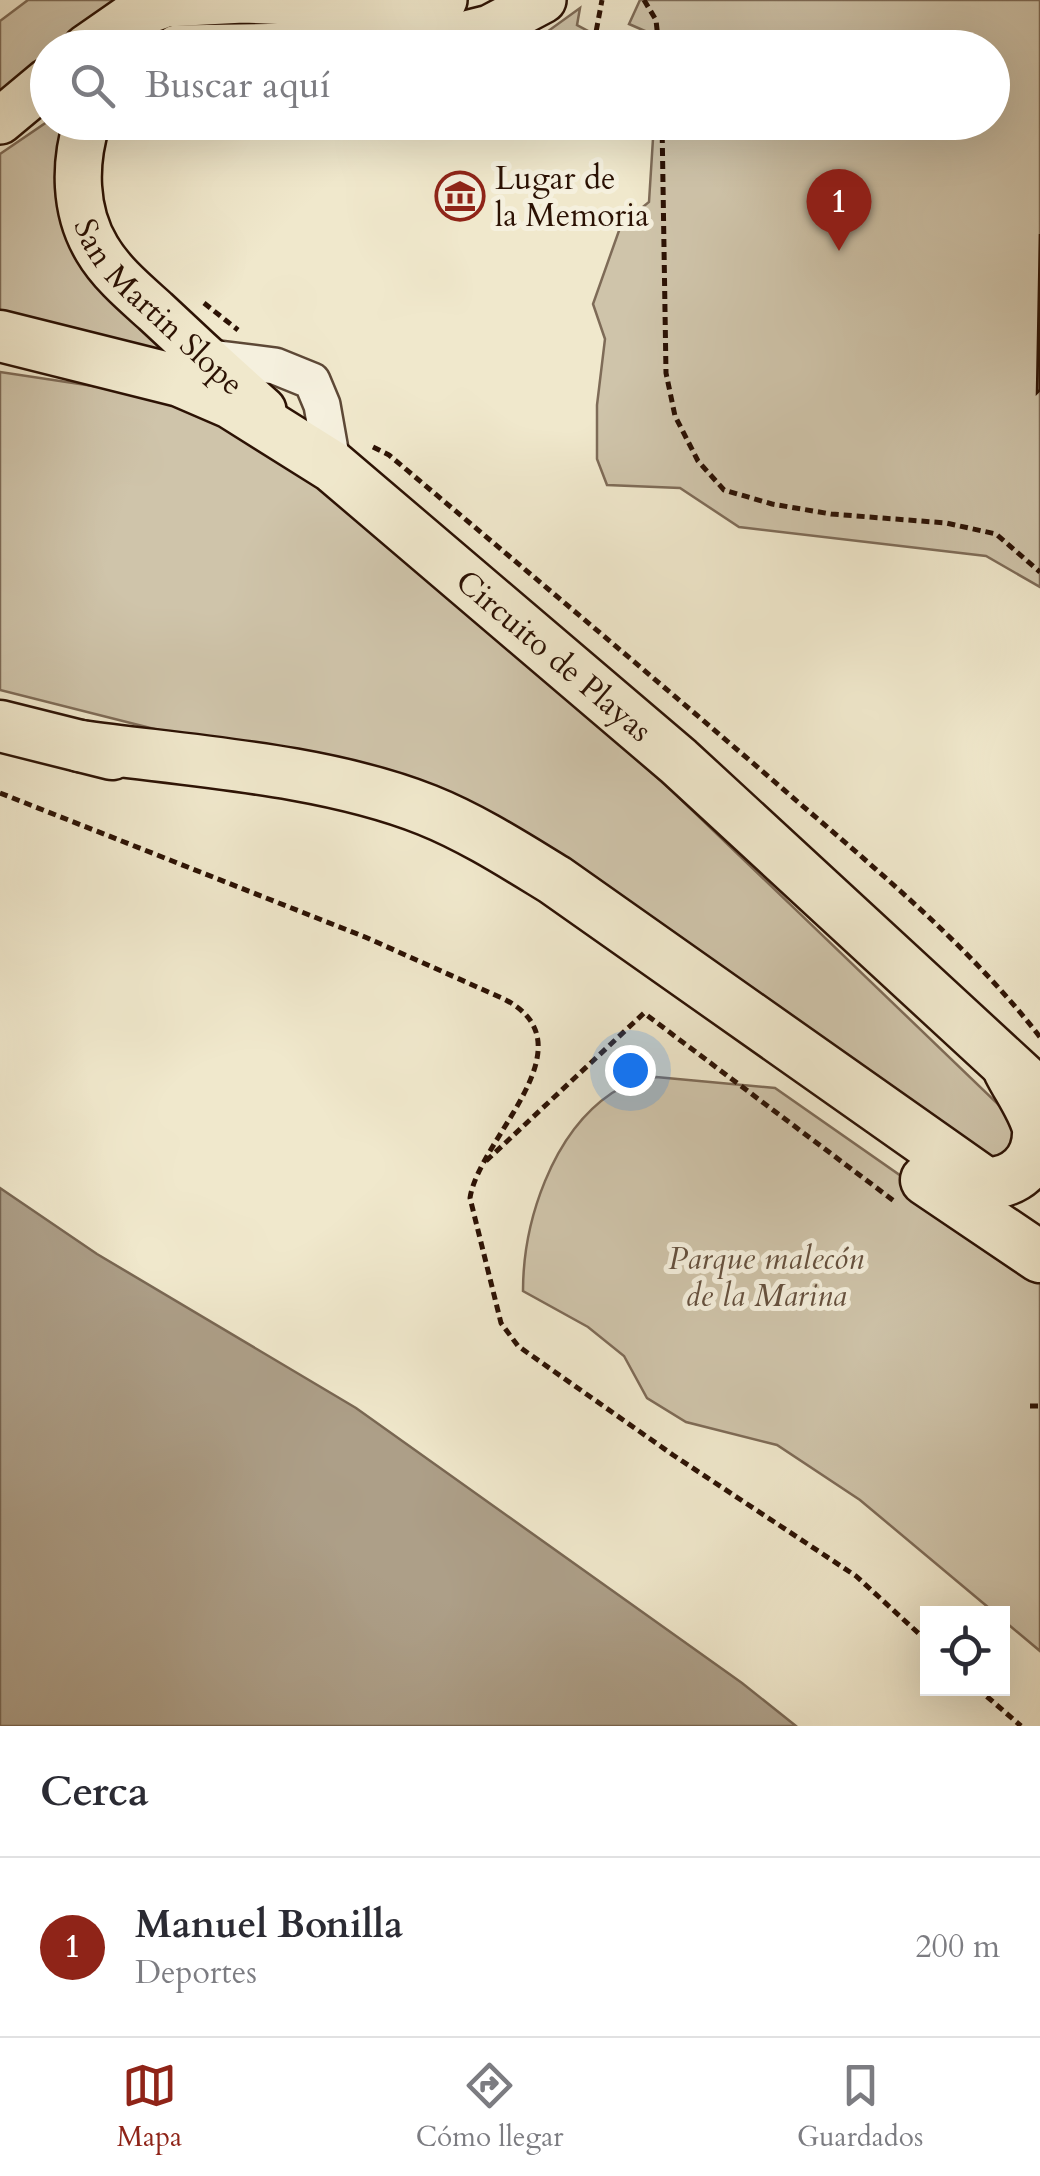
<!DOCTYPE html>
<html lang="es">
<meta charset="utf-8">
<style>
:root{--surface:#fff;--page:#f7f7f7;--text:#2b2b33;--muted:#7c7c81;--line:#e1e1e2;--accent:#8f2418}
body{margin:0;font-family:Cardo,serif;background:var(--page);color:var(--text)}
.controls{position:absolute;right:30px;bottom:30px;display:grid;overflow:hidden;border-radius:0px;box-shadow:0 10px 40px #0002}
.controls button{width:90px;height:90px;display:grid;place-items:center;padding:0;border:0;border-bottom:2px solid var(--line);background:var(--surface);color:var(--text);font:50px sans-serif}
.you{position:absolute;left:630px;top:1070px;width:35px;height:35px;margin:-25px;border:8px solid #fff;border-radius:50%;background:#1a73e8;box-shadow:0 0 0 15px #1a73e833}
.badge{display:grid;place-items:center;width:65px;height:65px;border-radius:50%;background:var(--accent);color:#fff;font-size:32px;font-weight:700}
.pin{position:absolute;translate:-50% -82px;filter:drop-shadow(0 2px 5px #0008)}
.pin::after{content:'';position:absolute;top:52px;width:35px;height:30px;background:inherit;clip-path:polygon(0 0,100% 0,50% 100%)}
.list{margin:0;padding:0;list-style:none}
h2{display:flex;justify-content:space-between;align-items:center;height:130px;margin:0;padding:0 40px;font-size:42px}
h2 small{font-size:32px;font-weight:400;color:var(--muted)}
.list li{display:grid;grid-template-columns:65px 1fr auto;gap:30px;align-items:center;box-sizing:border-box;height:180px;padding:0 40px;border-top:2px solid var(--line)}
.list b{display:block;font-size:38px;white-space:nowrap}
.list p{margin:0;font-size:32px;white-space:nowrap;color:var(--muted)}
.list em{font-size:32px;font-style:normal;color:var(--muted)}
.icon{flex:none;width:55px;height:55px;fill:none;stroke:currentColor;stroke-width:2;stroke-linecap:round;stroke-linejoin:round}
.map{position:relative;flex:none;width:1040px;height:1726px;overflow:hidden}
.search{position:absolute;background:var(--surface);box-shadow:0 10px 40px #0002;left:30px;right:30px;top:30px;height:110px;display:flex;align-items:center;gap:25px;box-sizing:border-box;padding:0 35px;border-radius:55px;color:var(--muted);font-size:38px}
.sheet{height:310px;background:var(--surface)}
nav{display:flex;justify-content:space-around;align-items:center;box-sizing:border-box;height:140px;border-top:2px solid var(--line);background:var(--surface);font-size:28px;color:var(--muted)}
nav a{display:grid;justify-items:center;gap:5px}
nav .on{color:var(--accent)}
.map>svg:first-child{display:block}
.green{fill:#cfc4aa;stroke:#7e6b57;stroke-width:2.5}
.water{fill:#ad9f88;stroke:#796753;stroke-width:2.5}
.building{fill:#92816c;stroke:#2c1204;stroke-width:2.5}
.lines{fill:none;stroke-linecap:round;stroke-linejoin:round}
.minor-casing{stroke:#5d4836;stroke-width:40}
.major-casing{stroke:#2c1204;stroke-width:50}
.highway-casing{stroke:#2c1204;stroke-width:55}
.path{stroke:#2c1204;stroke-width:5;stroke-dasharray:8 5;stroke-linecap:butt}
.minor{stroke:#f5f0de;stroke-width:35}
.major{stroke:#f0e8cc;stroke-width:45}
.highway{stroke:#f0e8cc;stroke-width:50}
.labels{text-anchor:middle;stroke-width:10;stroke-linejoin:round;paint-order:stroke}
.poi-label{font-size:32px;fill:#2c1204;stroke:#f5f0de;text-anchor:start}
.street-label{font-size:32px;fill:#2c1204;stroke:#f5f0de}
.park-label{font-size:32px;font-style:italic;fill:#65503e;stroke:#f5f0de}
</style>
<div class="map">
<svg width="1040" height="1726" viewBox="0 0 1040 1726">
<rect width="100%" height="100%" fill="#f0e8cc"/>
<filter id="stains"><feTurbulence type="fractalNoise" baseFrequency=".002" numOctaves="4"/><feColorMatrix values="0 0 0 0 .2 0 0 0 0 .09 0 0 0 0 .02 0 0 0 .5 -.17"/></filter>
<radialGradient id="worn" r=".72"><stop offset=".6" stop-color="#630" stop-opacity="0"/><stop offset="1" stop-color="#630" stop-opacity=".3"/></radialGradient>
<!-- green -->
<g class="green">
<polygon points="28,0 125,0 98,15 57,47 48,48 47,55 0,93 0,21"/>
<polygon points="640,0 1040,0 1040,587 986,556 739,527 680,488 607,485 597,459 597,405 605,339 593,304 621,225 649,202 654,123 992,122 992,48 659,47 659,37 629,24"/>
<polygon points="580,8 577,25 588,31 567,47 512,47 540,37"/>
<polygon points="47,122 68,129 65,159 193,356 0,319 0,154"/>
<polygon points="0,372 146,394 269,446 383,538 667,786 1000,1106 1015,1126 1017,1139 996,1164 503,834 186,737 0,690"/>
<path d="M 656,1077 L 775,1088 L 1040,1273 L 1040,1651 L 1003,1620 L 1002,1614 L 995,1613 L 860,1500 L 777,1445 L 686,1422 L 647,1398 L 624,1356 L 588,1327 L 523,1291 C 523,1222 552,1133 612,1093 C 624,1085 642,1082 656,1077 Z"/>
</g>
<!-- water -->
<polygon class="water" points="0,1188 97,1254 356,1408 742,1683 796,1726 0,1726"/>
<!-- building -->
<polygon class="building" points="1040,234 1040,390 1037,393"/>
<g class="lines">
<!-- minor casing -->
<g class="minor-casing">
<polyline id="minor" points="203,357 275,366 312,381 322,405 333,467"/>
</g>
<!-- major casing -->
<g class="major-casing">
<g id="major">
<polyline points="86,48 132,16 166,4 243,0 384,6 444,0"/>
<polyline points="177,48 426,44 490,28 543,0"/>
<polyline points="0,121 48,81"/>
<path id="s1" d="M 87,122 C 74,163 74,211 97,249 C 111,273 135,293 155,311 C 191,345 227,378 263,410"/>
</g>
</g>
<!-- highway casing -->
<g class="highway-casing">
<g id="highway">
<path id="s2" d="M 0,336 L 180,381 L 231,403 L 333,467 L 678,761 L 1040,1095"/>
<polyline points="0,726 112,754"/>
<path d="M 80,746 C 190,761 324,769 427,810 C 472,828 514,855 555,880 L 985,1183 C 1015,1184 1040,1163 1038,1128 C 1033,1108 1018,1088 1009,1070"/>
<polyline points="926,1180 1040,1257"/>
</g>
</g>
<!-- path -->
<g class="path">
<polyline points="644,0 656,20 659,48"/>
<polyline points="577,48 596,32 602,0"/>
<polyline points="662,122 666,373 675,416 698,461 724,490 772,504 831,514 946,523 996,534 1040,572"/>
<polyline points="204,303 238,330"/>
<path d="M 373,447 L 389,455 C 521,566 653,677 783,789 C 873,867 967,943 1040,1037"/>
<path d="M 0,793 L 365,937 L 504,999 C 594,1045 479,1138 470,1198 L 501,1323 L 518,1346 L 673,1455 L 856,1576 L 928,1642"/>
<polyline points="486,1161 644,1013 894,1201"/>
<polyline points="1030,1406 1040,1406"/>
<polyline points="977,1688 1021,1726"/>
</g>
<!-- minor -->
<use href="#minor" class="minor"/>
<!-- major -->
<use href="#major" class="major"/>
<!-- highway -->
<use href="#highway" class="highway"/>
</g>
<!-- icons -->
<defs>
<g id="museum-ring" transform="scale(2.5)"><circle r="9.5" fill="#f5f0de" stroke="#8f2418" stroke-width="1.5"/><path d="M0-6L6-3V-2H-6V-3ZM-5-1h2V3h-2ZM-1-1h2V3h-2ZM3-1h2V3H3ZM-6 4H6V6H-6Z" fill="#8f2418"/></g>
</defs>
<g fill-rule="evenodd">
<use href="#museum-ring" x="460" y="196"/>
</g>
<g class="labels">
<!-- poi labels -->
<g class="poi-label">
<text x="495" y="189">Lugar de<tspan x="495" dy="37">la Memoria</tspan></text>
</g>
<!-- street labels -->
<g class="street-label">
<text dy="11" stroke="none"><textPath href="#s1" startOffset="215">San Martin Slope</textPath></text>
<text dy="11" stroke="none"><textPath href="#s2" startOffset="652">Circuito de Playas</textPath></text>
</g>
<!-- park labels -->
<g class="park-label">
<text x="766" y="1269">Parque malecón<tspan x="766" dy="37">de la Marina</tspan></text>
</g>
</g>
<rect width="100%" height="100%" filter="url(#stains)"/>
<rect width="100%" height="100%" fill="url(#worn)"/>
</svg>
<div class="controls">
<button><svg class="icon" aria-label="locate" viewBox="0 0 24 24"><circle cx="12" cy="12" r="6"/><path d="M12 2v4M12 18v4M2 12h4M18 12h4"/></svg></button>
</div>
<div class="you"></div>
<div class="pin badge" style="left:839px;top:251px">1</div>
<div class="search"><svg class="icon" aria-label="search" viewBox="0 0 24 24"><circle cx="10" cy="10" r="6"/><path d="M15 15l6 6"/></svg>Buscar aquí</div>
</div>
<section class="sheet">
<h2>Cerca<small></small></h2>
<ul class="list">
<li><span class="badge">1</span><div><b>Manuel Bonilla</b><p>Deportes</p></div><em>200 m</em></li>
</ul>
</section>
<nav>
<a class="on"><svg class="icon" aria-label="map" viewBox="0 0 24 24"><path d="M3 6l6-2 6 2 6-2v14l-6 2-6-2-6 2zM9 4v14M15 6v14"/></svg>Mapa</a>
<a><svg class="icon" aria-label="directions" viewBox="0 0 24 24"><path d="M12 3l9 9-9 9-9-9zM9 14v-3h6M13 9l2 2-2 2"/></svg>Cómo llegar</a>
<a><svg class="icon" aria-label="saved" viewBox="0 0 24 24"><path d="M7 4h10v16l-5-4-5 4z"/></svg>Guardados</a>
</nav>
